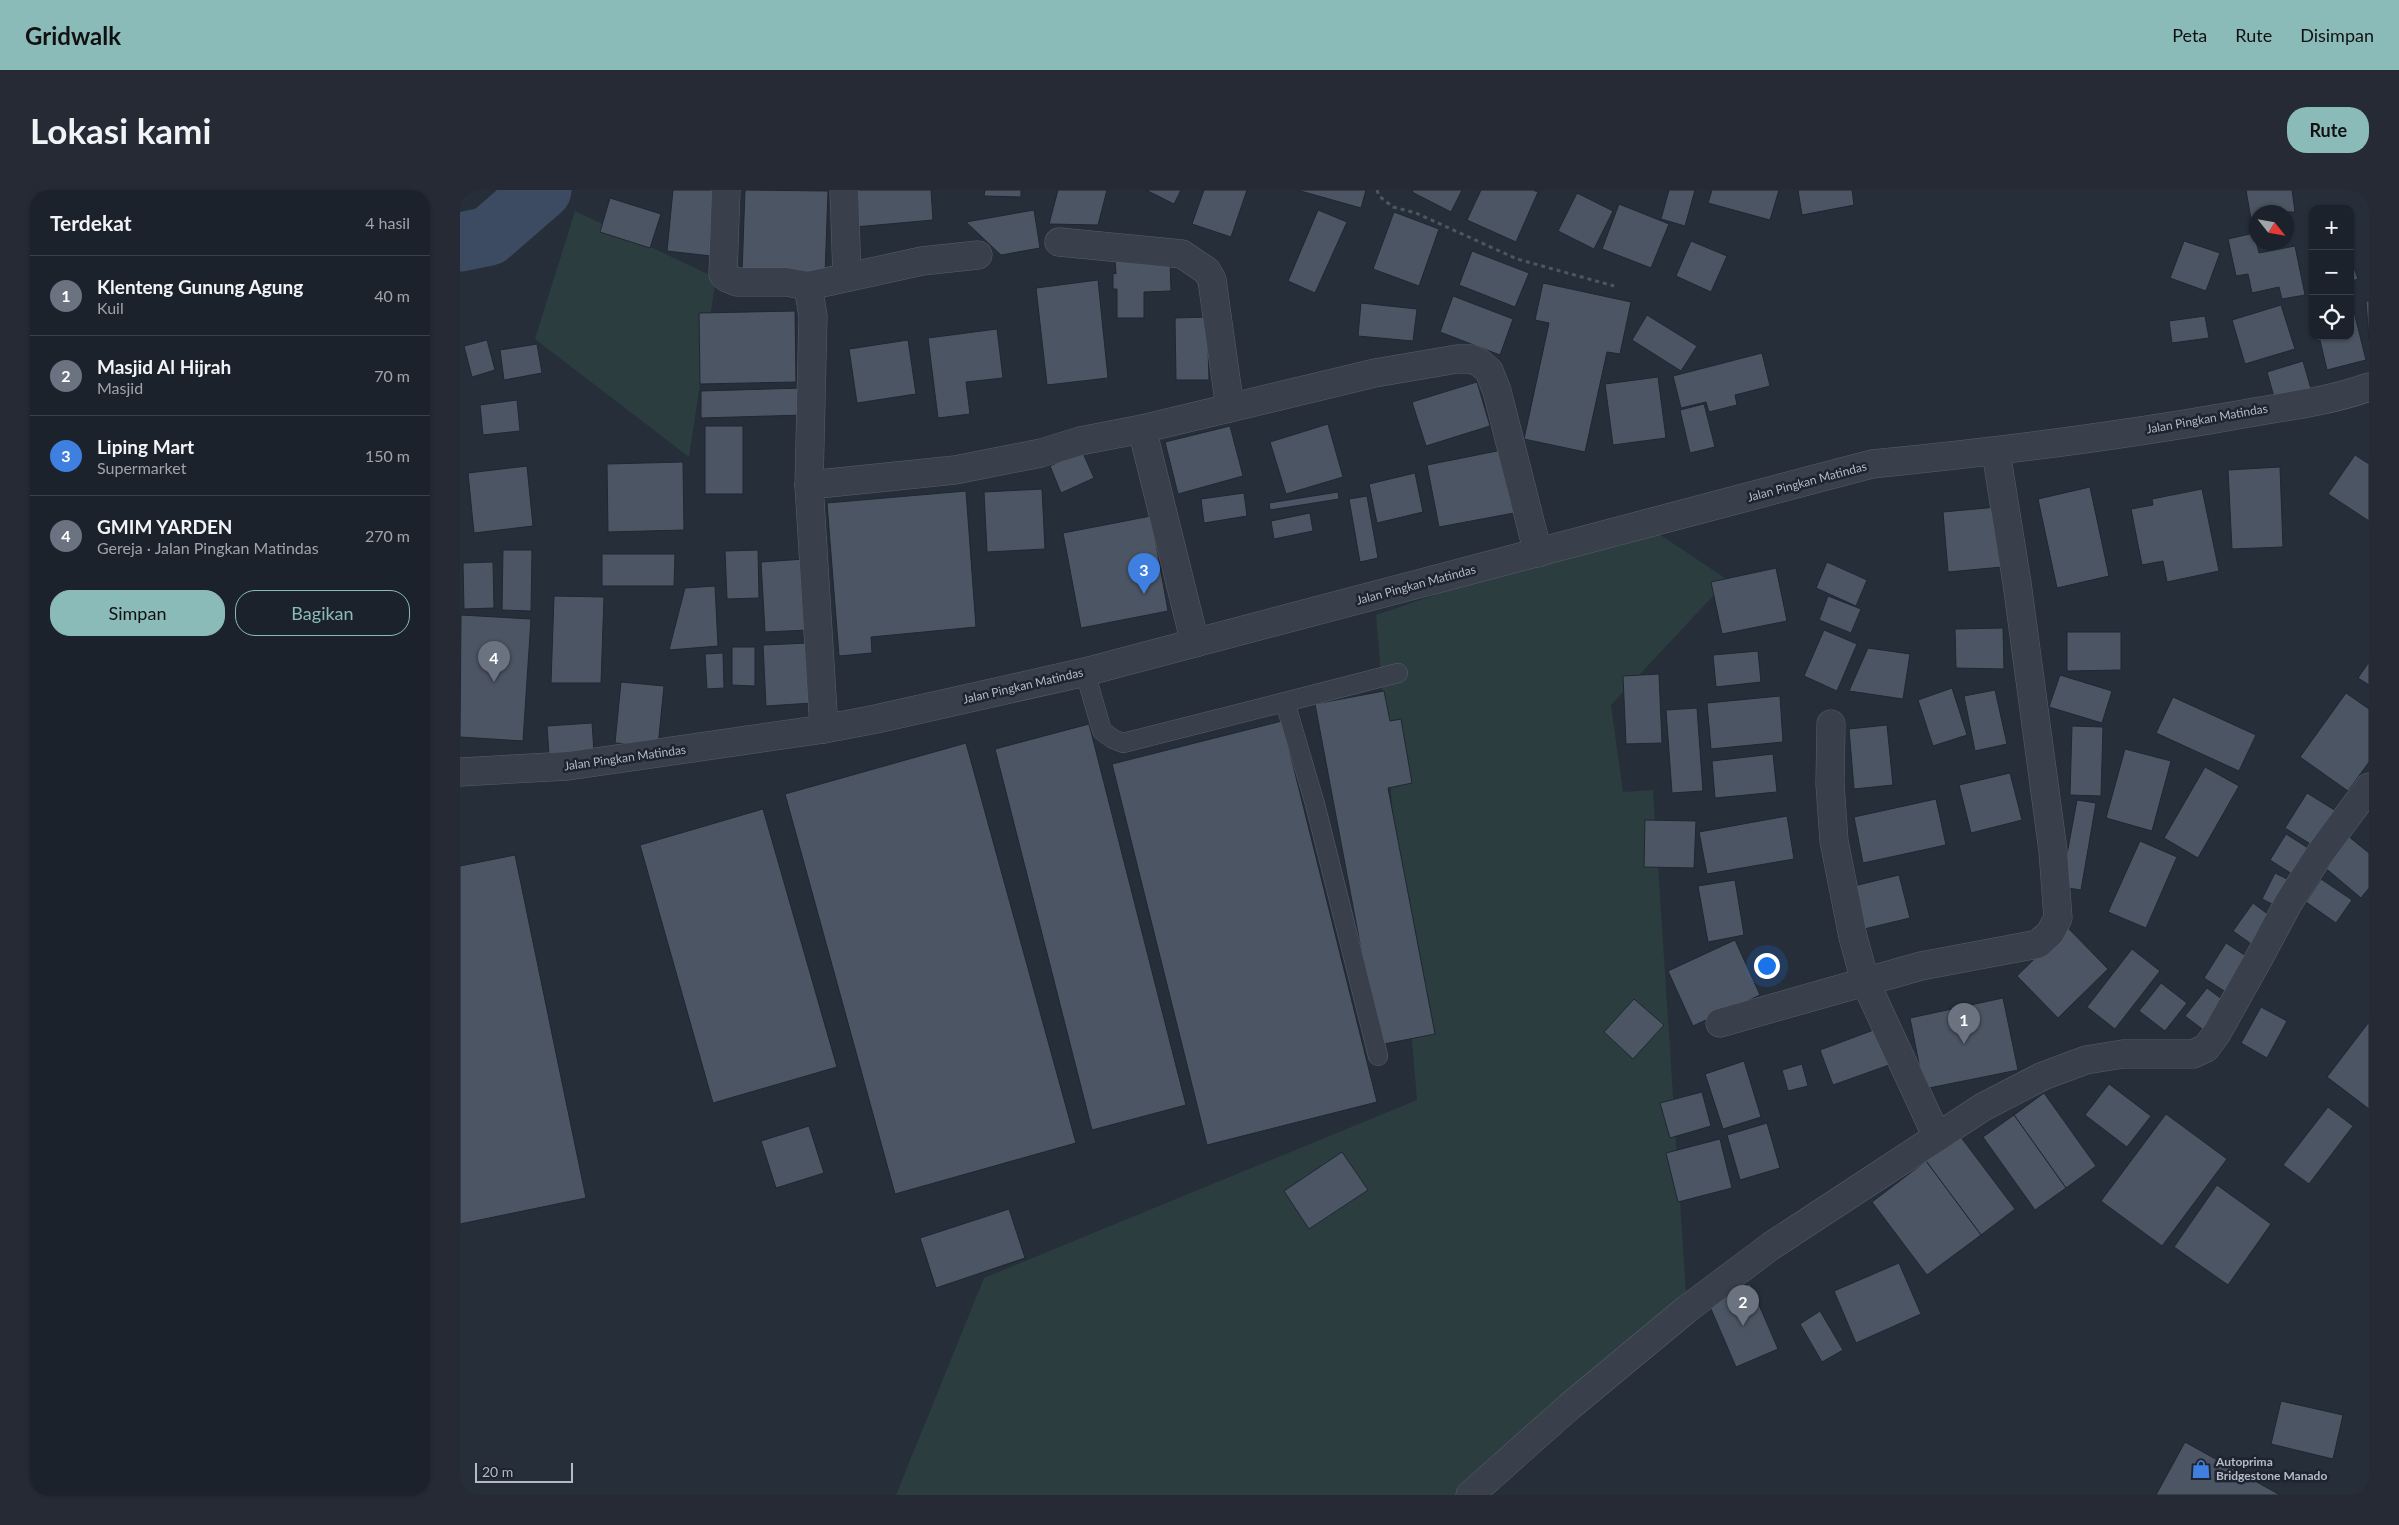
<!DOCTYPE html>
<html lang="id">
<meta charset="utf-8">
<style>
:root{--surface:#1c222c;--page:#252a34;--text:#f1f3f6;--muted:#a0a4a9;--line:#3a3f48;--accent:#8bbbb9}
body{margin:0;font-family:Lato,sans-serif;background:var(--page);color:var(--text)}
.controls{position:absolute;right:15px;top:15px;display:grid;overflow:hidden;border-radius:10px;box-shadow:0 1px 4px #0004}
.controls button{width:45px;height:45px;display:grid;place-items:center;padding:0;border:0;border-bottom:1px solid var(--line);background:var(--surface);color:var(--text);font:25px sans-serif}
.compass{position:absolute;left:1789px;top:15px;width:45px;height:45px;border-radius:50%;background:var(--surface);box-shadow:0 1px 4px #0004;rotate:121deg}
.scale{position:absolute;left:15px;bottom:12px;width:98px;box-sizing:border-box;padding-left:5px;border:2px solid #b5bbc6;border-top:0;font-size:14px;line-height:18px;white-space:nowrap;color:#b5bbc6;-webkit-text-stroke:4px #1e2530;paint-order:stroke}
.you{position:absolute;left:1306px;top:775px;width:18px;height:18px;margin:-12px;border:4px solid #fff;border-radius:50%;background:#1a73e8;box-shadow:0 0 0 8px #1a73e833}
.badge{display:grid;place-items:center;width:32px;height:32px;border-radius:50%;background:var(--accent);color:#fff;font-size:16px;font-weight:700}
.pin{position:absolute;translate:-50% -41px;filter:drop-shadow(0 1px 2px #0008)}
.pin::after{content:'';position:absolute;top:26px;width:18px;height:15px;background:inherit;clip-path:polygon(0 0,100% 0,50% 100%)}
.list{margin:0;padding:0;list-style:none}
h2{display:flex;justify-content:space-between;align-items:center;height:65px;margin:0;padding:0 20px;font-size:21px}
h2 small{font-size:16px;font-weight:400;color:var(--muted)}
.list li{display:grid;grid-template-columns:32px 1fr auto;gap:15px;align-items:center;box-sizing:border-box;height:80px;padding:0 20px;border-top:1px solid var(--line)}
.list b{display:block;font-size:19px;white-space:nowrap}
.list p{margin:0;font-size:16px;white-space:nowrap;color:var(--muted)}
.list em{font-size:16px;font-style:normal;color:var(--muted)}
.actions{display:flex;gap:10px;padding:15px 20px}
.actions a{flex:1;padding:11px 0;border:1px solid var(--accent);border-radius:20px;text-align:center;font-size:18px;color:var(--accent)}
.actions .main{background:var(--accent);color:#111}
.icon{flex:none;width:28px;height:28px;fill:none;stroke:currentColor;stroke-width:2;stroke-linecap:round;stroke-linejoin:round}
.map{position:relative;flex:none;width:1909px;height:1305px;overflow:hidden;border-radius:20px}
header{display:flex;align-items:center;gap:30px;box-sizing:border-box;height:70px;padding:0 25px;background:var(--accent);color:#111}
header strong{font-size:24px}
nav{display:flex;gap:28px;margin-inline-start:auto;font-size:18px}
.intro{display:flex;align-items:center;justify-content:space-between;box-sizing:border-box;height:120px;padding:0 30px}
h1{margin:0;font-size:35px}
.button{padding:12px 22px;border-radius:20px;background:var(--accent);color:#111;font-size:18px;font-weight:700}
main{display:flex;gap:30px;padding:0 30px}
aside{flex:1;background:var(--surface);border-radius:20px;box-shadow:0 1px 4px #0004}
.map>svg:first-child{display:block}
.green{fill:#2b3d3e}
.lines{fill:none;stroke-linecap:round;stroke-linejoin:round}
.river{stroke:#3d4b62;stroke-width:59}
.building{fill:#4c5563;stroke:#202732}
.service-casing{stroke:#575e69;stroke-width:20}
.minor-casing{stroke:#575e69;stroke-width:29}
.tertiary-casing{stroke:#575e69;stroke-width:29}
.path{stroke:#49595d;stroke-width:3;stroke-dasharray:4 4;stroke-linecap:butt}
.service{stroke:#39404b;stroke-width:19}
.minor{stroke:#39404b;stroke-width:28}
.tertiary{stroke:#39404b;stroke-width:28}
.labels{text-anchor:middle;stroke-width:5;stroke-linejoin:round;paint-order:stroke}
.street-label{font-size:12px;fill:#b5bbc6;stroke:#1e2530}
.poi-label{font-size:12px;font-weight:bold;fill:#b5bbc6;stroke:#1e2530;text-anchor:start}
</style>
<header>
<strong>Gridwalk</strong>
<nav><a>Peta</a><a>Rute</a><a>Disimpan</a></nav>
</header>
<div class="intro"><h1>Lokasi kami</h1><a class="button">Rute</a></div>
<main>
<aside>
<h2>Terdekat<small>4 hasil</small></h2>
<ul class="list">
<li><span class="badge" style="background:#6b7280">1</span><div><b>Klenteng Gunung Agung</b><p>Kuil</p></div><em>40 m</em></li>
<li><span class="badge" style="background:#6b7280">2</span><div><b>Masjid Al Hijrah</b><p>Masjid</p></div><em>70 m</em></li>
<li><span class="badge" style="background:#3f7fe0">3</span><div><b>Liping Mart</b><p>Supermarket</p></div><em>150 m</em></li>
<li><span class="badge" style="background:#6b7280">4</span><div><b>GMIM YARDEN</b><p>Gereja · Jalan Pingkan Matindas</p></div><em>270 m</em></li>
</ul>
<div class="actions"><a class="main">Simpan</a><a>Bagikan</a></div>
</aside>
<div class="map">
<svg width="1909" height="1305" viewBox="0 0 1909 1305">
<rect width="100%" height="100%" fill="#262e3a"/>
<!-- green -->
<g class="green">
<polygon points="115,21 256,88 229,267 75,149"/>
<polygon points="1184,334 1268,390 1151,515 1163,602 1193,600 1227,1119 1000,1305 436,1305 524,1088 957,910 916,425"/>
</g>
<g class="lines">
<!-- river -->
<polyline class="river" points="0,52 29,46 82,0"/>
</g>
<!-- building -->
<g class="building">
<polygon points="213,0 259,0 251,66 207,61"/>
<polygon points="285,0 368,1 365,86 282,83"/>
<polygon points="392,0 471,0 473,30 395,37"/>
<polygon points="525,0 561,0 561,7 524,6"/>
<polygon points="598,0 647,0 638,35 589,34"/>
<polygon points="686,0 721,0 714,14"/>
<polygon points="744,0 787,0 771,47 732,34"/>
<polygon points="837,0 906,0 901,18"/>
<polygon points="953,0 1002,0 991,22 952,2"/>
<polygon points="1021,0 1073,0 1078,2 1056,52 1007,30"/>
<polygon points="1209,0 1235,0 1225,36 1201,29"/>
<polygon points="1252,0 1319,0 1310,30 1248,13"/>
<polygon points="1338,0 1392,0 1394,15 1342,25"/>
<polygon points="1786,0 1832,0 1835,22 1796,22 1796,28 1791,29"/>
<polygon points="1117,3 1153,21 1134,59 1098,41"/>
<polygon points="150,8 201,24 190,58 140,42"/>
<polygon points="1159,14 1209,34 1191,78 1142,59"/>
<polygon points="574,20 580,58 541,65 506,32"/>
<polygon points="858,20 887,32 855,103 828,91"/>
<polygon points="934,22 979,39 959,96 913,79"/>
<polygon points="1794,43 1799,63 1835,56 1845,105 1822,109 1819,97 1792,103 1788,84 1776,86 1768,49"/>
<polygon points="1231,51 1267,66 1251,102 1216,86"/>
<polygon points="1724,51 1760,63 1746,101 1710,88"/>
<polygon points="1012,61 1069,83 1055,117 999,95"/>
<polygon points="655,69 710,69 711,101 684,102 684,128 657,128 657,99 653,99 653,83 656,84"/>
<polygon points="1891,69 1898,89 1890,92 1890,70"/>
<polygon points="638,90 648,188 587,195 576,98"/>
<polygon points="1083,93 1171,112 1160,164 1147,162 1125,262 1064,249 1089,133 1075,130"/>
<polygon points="993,106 1053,129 1040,165 980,142"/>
<polygon points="1890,106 1906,170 1867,180 1859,146 1890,146"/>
<polygon points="1906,111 1909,111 1909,150"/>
<polygon points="901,113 957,119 953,151 898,146"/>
<polygon points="1821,115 1835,159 1785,174 1772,130"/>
<polygon points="335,121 336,192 240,194 239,123"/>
<polygon points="1187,125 1237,156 1221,181 1172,150"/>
<polygon points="1745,126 1749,148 1712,153 1709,131"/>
<polygon points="747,127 749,190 716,190 715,128"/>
<polygon points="537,139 543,188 506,192 510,224 478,228 468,148"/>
<polygon points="27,150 35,180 12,187 4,156"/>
<polygon points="448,150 456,204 397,213 389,159"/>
<polygon points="77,154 82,183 44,190 40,160"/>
<polygon points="1302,163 1310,196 1275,205 1277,215 1249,222 1246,212 1221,218 1213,186"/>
<polygon points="1843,171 1851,199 1815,210 1807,182"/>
<polygon points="1198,187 1206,248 1153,255 1145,194"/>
<polygon points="1017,192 1030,236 966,256 952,212"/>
<polygon points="343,198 344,225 241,228 241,201"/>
<polygon points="57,210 60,241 23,245 20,215"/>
<polygon points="1244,214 1255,257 1230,263 1220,220"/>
<polygon points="868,234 883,287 826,304 810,252"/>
<rect x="245" y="236" width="38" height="68"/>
<polygon points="770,236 783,286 718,304 705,252"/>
<polygon points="1042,260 1054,323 979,337 967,275"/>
<polygon points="622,261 634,288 601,303 590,276"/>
<polygon points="1895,265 1909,274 1909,331 1868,304"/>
<polygon points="223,272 224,340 148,342 147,274"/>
<polygon points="67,276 73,336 14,343 8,283"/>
<polygon points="1820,277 1823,357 1772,359 1768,280"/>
<polygon points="955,283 963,322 917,333 909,294"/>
<polygon points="1630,297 1649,386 1597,398 1578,309"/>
<polygon points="582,299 585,359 527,362 524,302"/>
<polygon points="1742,299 1759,381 1707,392 1703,371 1682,375 1671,319 1693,315 1692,309"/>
<polygon points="506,301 516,437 411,447 412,463 379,466 367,313"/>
<polygon points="878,302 879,309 810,320 809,313"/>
<polygon points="784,303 787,326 744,333 741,309"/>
<polygon points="907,306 918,368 900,372 889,309"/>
<polygon points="1537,317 1542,377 1488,382 1483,322"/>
<polygon points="850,323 853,341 814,349 811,331"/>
<polygon points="691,326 708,421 621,438 603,343"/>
<polygon points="43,360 72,360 71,421 42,420"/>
<polygon points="298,360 299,408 267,409 265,361"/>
<polygon points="142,364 215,364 214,396 142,396"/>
<polygon points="345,369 349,440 305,442 301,372"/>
<polygon points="33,372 34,418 4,419 3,373"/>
<polygon points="1367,372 1407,390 1396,416 1356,398"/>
<polygon points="1316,378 1327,431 1262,444 1251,392"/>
<polygon points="255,396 258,456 209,460 225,398"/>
<polygon points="94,406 144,407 141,493 91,493"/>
<polygon points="1368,406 1401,419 1391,443 1359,430"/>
<polygon points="1,425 71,429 63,551 0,547"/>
<polygon points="1543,438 1544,479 1496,478 1495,439"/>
<polygon points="1364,440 1397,454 1377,501 1344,486"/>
<polygon points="1607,442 1661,442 1661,480 1607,481"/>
<polygon points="349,453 352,513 306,516 303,455"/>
<polygon points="272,457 295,457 295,496 272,495"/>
<polygon points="1408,458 1450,464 1443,509 1389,501"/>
<polygon points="1298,461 1301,492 1256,497 1253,465"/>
<polygon points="263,463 264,498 247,499 245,464"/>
<polygon points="1909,472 1909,495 1898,488"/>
<polygon points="1199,484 1202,553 1166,554 1163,486"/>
<polygon points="1600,485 1652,501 1642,533 1589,517"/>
<polygon points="161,492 204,496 198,556 155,553"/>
<polygon points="1492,498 1507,545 1473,556 1458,510"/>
<polygon points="1535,500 1547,554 1515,561 1504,506"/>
<polygon points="924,501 930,531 941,529 952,593 928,598 975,844 919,855 855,514"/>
<polygon points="1886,503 1909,519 1909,572 1888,601 1840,567"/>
<polygon points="1320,506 1323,552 1251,559 1247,513"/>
<polygon points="1713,507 1796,545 1779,581 1696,543"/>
<polygon points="1237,518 1243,601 1212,603 1206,520"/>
<polygon points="822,531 917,912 747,955 652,574"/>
<polygon points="132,533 134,562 89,565 87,536"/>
<polygon points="629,534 726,915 632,940 535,559"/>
<polygon points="1427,535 1433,595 1394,599 1389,539"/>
<polygon points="1612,536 1643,537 1641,606 1610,605"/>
<polygon points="506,553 616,953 435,1004 325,604"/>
<polygon points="1665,559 1711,571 1692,641 1646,628"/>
<polygon points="1313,564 1317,602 1255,608 1252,571"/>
<polygon points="1745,577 1779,596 1738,668 1704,648"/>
<polygon points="1550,583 1562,630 1511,643 1499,595"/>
<polygon points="1847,603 1881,624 1860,660 1825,638"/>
<polygon points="1476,609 1486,655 1403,673 1394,627"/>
<polygon points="1617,610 1636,613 1621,700 1601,697"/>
<polygon points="303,619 377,877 253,913 180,655"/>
<polygon points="1327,626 1334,669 1247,684 1239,642"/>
<polygon points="1185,630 1236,631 1234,678 1184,677"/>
<polygon points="1826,644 1856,663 1840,689 1810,670"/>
<polygon points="1888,646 1909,663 1909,698 1901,708 1863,676"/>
<polygon points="1680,651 1717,667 1686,738 1648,722"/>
<polygon points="55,665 126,1008 0,1034 0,676"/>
<polygon points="1815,683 1835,693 1822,719 1802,709"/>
<polygon points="1439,685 1450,728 1400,740 1390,697"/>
<polygon points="1861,689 1892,710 1876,733 1846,712"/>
<polygon points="1275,690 1284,745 1248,752 1238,696"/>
<polygon points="1793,713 1817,731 1797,758 1773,741"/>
<polygon points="1607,737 1648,779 1598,828 1557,786"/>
<polygon points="1275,750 1300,805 1233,836 1208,781"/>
<polygon points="1766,753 1794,771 1772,806 1744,788"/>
<polygon points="1672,759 1700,781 1655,839 1627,817"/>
<polygon points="1701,793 1727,813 1705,841 1679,821"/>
<polygon points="1747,798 1771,816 1750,845 1725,826"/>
<polygon points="1543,808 1558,880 1464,899 1450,828"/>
<polygon points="1174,809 1204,835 1173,869 1144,842"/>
<polygon points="1801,817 1827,831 1807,868 1781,853"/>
<polygon points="1909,832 1909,919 1867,887"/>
<polygon points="1419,838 1432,874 1373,895 1360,860"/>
<polygon points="1284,871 1301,927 1263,939 1245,884"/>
<polygon points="1342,874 1348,896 1328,901 1322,880"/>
<polygon points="1649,894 1691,926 1667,957 1625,925"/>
<polygon points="1242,902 1251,936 1210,948 1200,913"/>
<polygon points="1584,903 1636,976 1606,998 1554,925"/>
<polygon points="1868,917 1893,936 1849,994 1823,975"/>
<polygon points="1706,924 1767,969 1702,1056 1641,1011"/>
<polygon points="1554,925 1606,998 1575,1020 1523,947"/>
<polygon points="1307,933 1320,978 1280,990 1267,945"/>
<polygon points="349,936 364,983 316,998 301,951"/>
<polygon points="1500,946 1555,1019 1521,1045 1466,971"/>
<polygon points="1260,949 1272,998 1218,1012 1206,963"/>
<polygon points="882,962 908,1000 849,1039 824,1001"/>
<polygon points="1466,971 1521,1045 1467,1085 1412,1012"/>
<polygon points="1757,995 1811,1034 1768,1095 1714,1057"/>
<polygon points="549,1019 565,1068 476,1098 460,1048"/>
<polygon points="1439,1073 1461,1124 1396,1153 1374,1101"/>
<polygon points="1290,1094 1318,1159 1276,1177 1248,1112"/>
<polygon points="1360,1121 1383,1160 1362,1172 1340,1134"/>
<polygon points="1821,1211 1883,1225 1873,1269 1811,1254"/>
<polygon points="1725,1252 1820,1305 1696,1305"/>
</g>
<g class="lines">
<!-- service casing -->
<g class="service-casing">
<g id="service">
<polyline points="625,482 642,541 653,549 663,553 825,512 855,614 918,866"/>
<polyline points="825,512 938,483"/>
</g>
</g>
<!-- minor casing -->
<g class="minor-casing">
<g id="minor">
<polyline points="266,0 263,84 267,88 277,92 326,92 348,96 353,126 349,295 364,539"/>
<polyline points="384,0 387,86"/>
<polyline points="599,52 722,64 747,81 752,90 770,218"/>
<polyline points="348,96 462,71 518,65"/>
<polyline points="682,239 735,453"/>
<polyline points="349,295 495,280 581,263 620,251 682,239 915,183 997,169 1012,169 1020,173 1029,181 1037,201 1078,363"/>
<polyline points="1371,534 1370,594 1374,651 1393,747 1405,791 1477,947"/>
<polyline points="1260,833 1461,776 1578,754 1590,743 1598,728 1593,661 1557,393 1536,262"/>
<polyline points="1010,1305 1110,1216 1227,1119 1311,1056 1523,917 1583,886 1626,870 1663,864 1733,864 1746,858 1757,843 1799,768 1829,712 1861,662 1909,597"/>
</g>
</g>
<!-- tertiary casing -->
<g class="tertiary-casing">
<path id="tertiary" d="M 0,582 L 108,576 L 364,539 L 416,529 L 625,482 L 1412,274 C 1533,262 1653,247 1772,226 C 1818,217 1865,213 1909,197"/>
</g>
<!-- path -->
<polyline class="path" points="917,0 919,6 933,17 956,23 1057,69 1154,96"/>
<!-- service -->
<use href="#service" class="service"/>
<!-- minor -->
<use href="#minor" class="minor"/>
<!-- tertiary -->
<use href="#tertiary" class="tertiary"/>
</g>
<!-- icons -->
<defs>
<g id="shop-bare" transform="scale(1.5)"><path d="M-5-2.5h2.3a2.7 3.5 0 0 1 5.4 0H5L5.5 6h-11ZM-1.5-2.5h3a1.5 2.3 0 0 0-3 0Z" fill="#3f7fe0" stroke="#1e2530" stroke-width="2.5" paint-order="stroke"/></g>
</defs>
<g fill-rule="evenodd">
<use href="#shop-bare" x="1741" y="1279"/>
</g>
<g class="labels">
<!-- street labels -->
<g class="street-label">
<text transform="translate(1747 229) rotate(-10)" y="4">Jalan Pingkan Matindas</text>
<text transform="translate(1347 292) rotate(-15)" y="4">Jalan Pingkan Matindas</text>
<text transform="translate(956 395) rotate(-15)" y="4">Jalan Pingkan Matindas</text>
<text transform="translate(563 496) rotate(-13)" y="4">Jalan Pingkan Matindas</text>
<text transform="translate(165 568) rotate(-8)" y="4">Jalan Pingkan Matindas</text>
</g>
<!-- poi labels -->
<g class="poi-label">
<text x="1756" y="1276">Autoprima<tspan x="1756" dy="14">Bridgestone Manado</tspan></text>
</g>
</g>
</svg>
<div class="controls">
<button>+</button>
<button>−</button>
<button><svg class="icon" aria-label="locate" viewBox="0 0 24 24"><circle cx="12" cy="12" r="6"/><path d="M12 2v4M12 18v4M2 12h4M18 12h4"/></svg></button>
</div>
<svg class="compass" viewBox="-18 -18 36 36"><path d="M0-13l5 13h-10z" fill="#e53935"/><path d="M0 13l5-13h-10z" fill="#a0a4a9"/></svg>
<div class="scale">20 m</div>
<div class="you"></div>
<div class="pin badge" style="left:1504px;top:854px;background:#6b7280">1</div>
<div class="pin badge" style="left:1283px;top:1136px;background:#6b7280">2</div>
<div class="pin badge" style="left:684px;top:404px;background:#3f7fe0">3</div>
<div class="pin badge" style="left:34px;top:492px;background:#6b7280">4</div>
</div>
</main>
